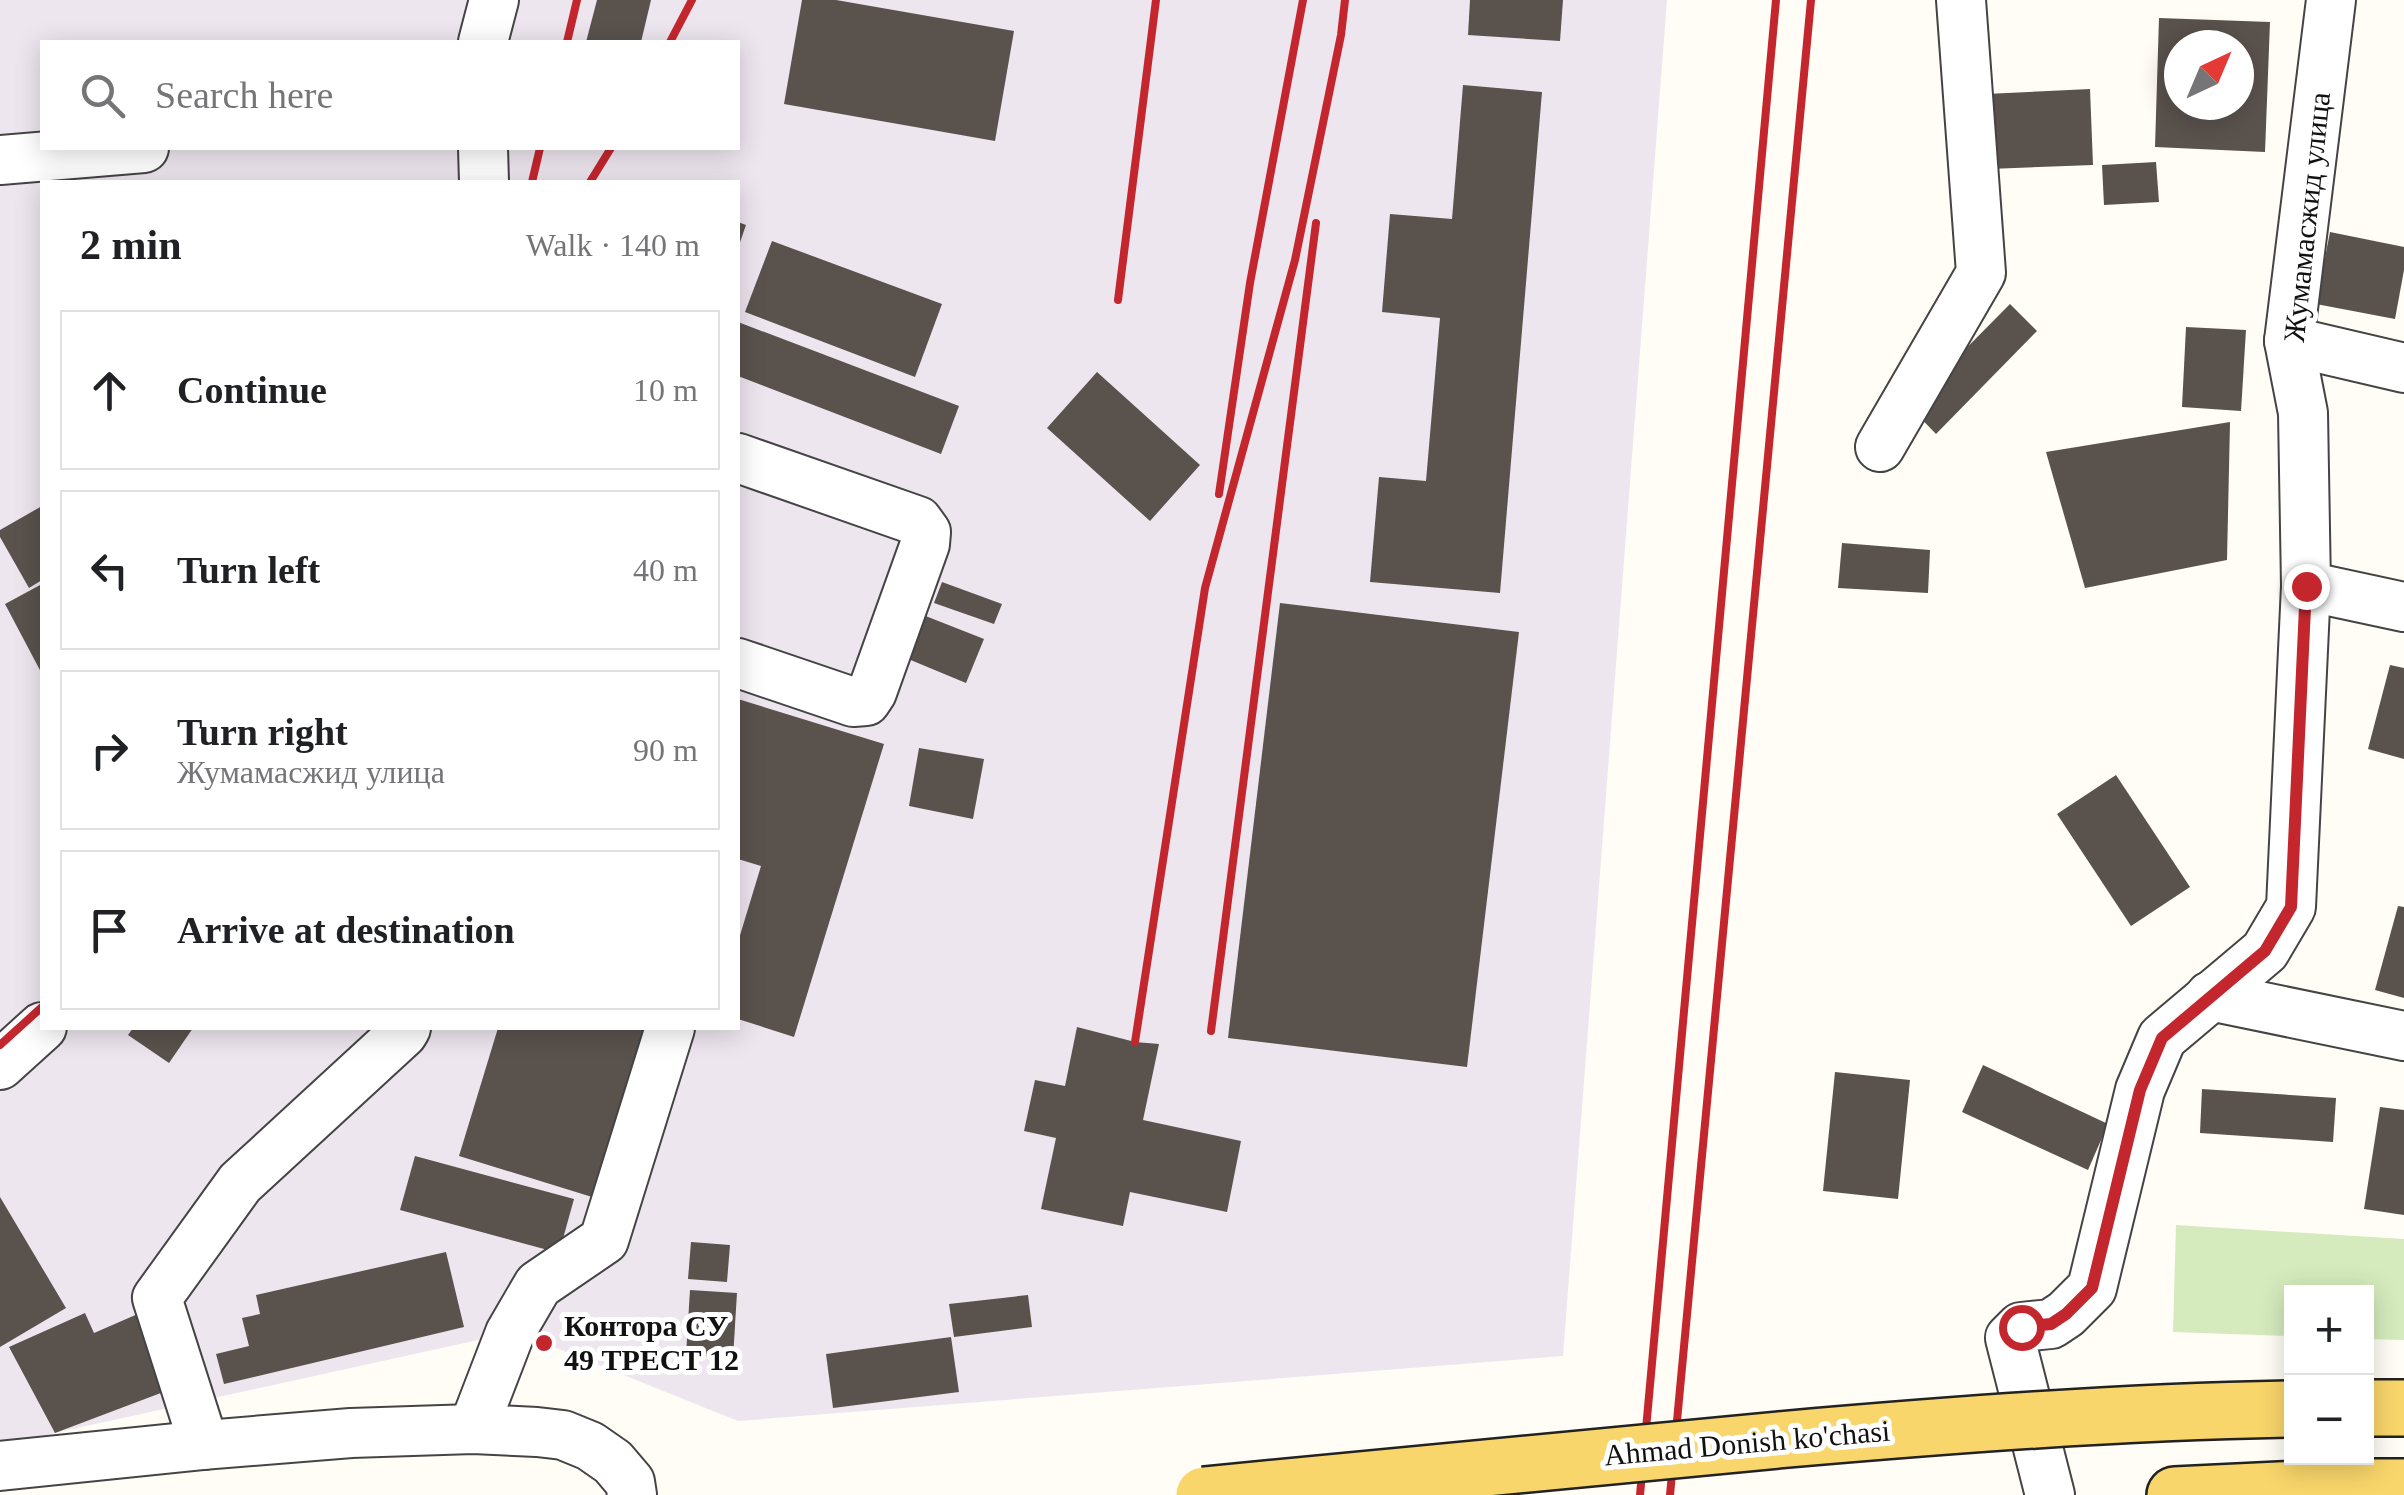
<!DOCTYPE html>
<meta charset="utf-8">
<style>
:root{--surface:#fff;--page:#f6f6f6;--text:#202124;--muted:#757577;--line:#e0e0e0}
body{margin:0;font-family:Georgia,serif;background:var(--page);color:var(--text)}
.controls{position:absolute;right:30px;bottom:30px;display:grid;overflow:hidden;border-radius:0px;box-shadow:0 5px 25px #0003}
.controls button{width:90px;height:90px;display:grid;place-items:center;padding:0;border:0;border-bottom:2px solid var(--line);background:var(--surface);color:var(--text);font:50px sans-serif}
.compass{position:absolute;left:2164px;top:30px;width:90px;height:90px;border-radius:50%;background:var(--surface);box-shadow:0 5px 25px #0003;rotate:44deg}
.stop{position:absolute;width:30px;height:30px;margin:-22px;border:8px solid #c4262e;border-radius:50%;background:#fff}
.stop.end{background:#c4262e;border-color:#fff;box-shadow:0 2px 10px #0008}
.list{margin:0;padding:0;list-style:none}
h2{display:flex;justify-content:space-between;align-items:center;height:130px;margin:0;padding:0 40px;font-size:42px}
h2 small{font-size:32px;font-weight:400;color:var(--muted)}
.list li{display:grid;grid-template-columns:65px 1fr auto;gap:30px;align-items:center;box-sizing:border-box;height:160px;margin:0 20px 20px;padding:0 20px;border:2px solid var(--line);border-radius:0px}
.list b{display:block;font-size:38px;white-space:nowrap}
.list p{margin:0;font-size:32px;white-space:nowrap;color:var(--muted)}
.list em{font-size:32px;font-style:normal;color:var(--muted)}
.icon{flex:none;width:55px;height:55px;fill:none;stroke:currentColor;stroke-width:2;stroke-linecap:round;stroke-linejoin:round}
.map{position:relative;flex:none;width:2404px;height:1495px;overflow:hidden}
.search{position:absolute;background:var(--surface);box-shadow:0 5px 25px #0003;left:40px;top:40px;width:700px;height:110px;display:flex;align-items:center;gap:25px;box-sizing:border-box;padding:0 35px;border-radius:0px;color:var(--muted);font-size:38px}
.panel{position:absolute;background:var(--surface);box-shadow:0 5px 25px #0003;left:40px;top:180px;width:700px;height:850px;border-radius:0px}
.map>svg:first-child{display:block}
.industrial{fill:#eee6ef;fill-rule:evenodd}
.green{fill:#d5ebbd}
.building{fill:#5a524d;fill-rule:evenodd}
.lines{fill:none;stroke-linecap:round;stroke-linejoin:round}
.minor-casing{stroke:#444;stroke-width:52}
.major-casing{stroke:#222;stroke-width:60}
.minor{stroke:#fff;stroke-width:48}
.major{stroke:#f9d66b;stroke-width:55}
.rail{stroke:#c4262e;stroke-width:8}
.major-bridge-casing{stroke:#222;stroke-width:60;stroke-linecap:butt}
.major-bridge{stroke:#f9d66b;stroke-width:55}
.route{stroke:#c4262e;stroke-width:12}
.poi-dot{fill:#c4262e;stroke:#fff;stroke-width:4}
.labels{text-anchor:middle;stroke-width:10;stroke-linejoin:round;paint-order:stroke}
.street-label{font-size:30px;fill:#111;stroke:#fff}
.poi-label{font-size:30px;font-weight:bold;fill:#111;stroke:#fff;text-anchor:start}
</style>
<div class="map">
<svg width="2404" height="1495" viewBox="0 0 2404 1495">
<rect width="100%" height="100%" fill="#fffdf5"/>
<!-- industrial -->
<path class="industrial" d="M 0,0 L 1667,0 L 1563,1356 L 738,1421 L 544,1343 L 510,1333 L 0,1445 ZM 42,42 L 738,42 L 738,148 L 42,148 ZM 42,182 L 738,182 L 738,1028 L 42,1028 Z"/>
<!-- green -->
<polygon class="green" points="2176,1225 2404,1239 2404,1340 2367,1339 2366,1292 2292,1292 2291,1336 2173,1332"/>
<!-- building -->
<g class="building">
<polygon points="597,0 651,0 641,42 586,42"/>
<polygon points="802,0 836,0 1014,31 995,141 784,104"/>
<polygon points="1470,0 1563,0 1560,41 1468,35"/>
<path d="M 2159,18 L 2270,22 L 2265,152 L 2155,147 ZM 2179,45 L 2239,45 L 2239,105 L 2179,105 Z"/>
<polygon points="1463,85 1542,92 1500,593 1370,582 1379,477 1426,481 1440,318 1382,312 1390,214 1452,219"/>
<polygon points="2090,89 2093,165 1989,169 1986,94"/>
<polygon points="2156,162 2159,202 2104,205 2102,165"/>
<polygon points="738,222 746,225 738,248"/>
<polygon points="2330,232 2404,247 2404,270 2395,319 2316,304"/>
<polygon points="772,241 942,304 915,377 745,312"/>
<polygon points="2010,304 2037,331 1936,434 1909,406"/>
<polygon points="738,322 959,406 941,454 738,376"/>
<polygon points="2186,327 2246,330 2241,411 2182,407"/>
<polygon points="1097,372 1200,465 1150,521 1047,428"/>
<polygon points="2230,422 2227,560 2085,588 2046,452"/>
<polygon points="42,506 42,580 29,588 0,537 0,530"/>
<polygon points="1842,543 1930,550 1928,593 1838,588"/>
<polygon points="942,582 1002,604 994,624 934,603"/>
<polygon points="42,584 42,674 5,604"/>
<polygon points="1280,603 1519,632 1467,1067 1228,1038"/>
<polygon points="918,613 984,639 966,683 901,656"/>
<polygon points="2390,665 2404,668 2404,759 2368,749"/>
<polygon points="738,699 884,744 794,1037 738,1019 738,942 761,866 738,859"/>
<polygon points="919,748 984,759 973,819 909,806"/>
<polygon points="2116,775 2190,887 2131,926 2057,814"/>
<polygon points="2398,906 2404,907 2404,998 2375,990"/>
<polygon points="1077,1027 1135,1042 1159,1044 1143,1120 1241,1141 1227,1212 1130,1192 1123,1226 1041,1209 1056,1138 1024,1131 1035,1080 1065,1086"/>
<polygon points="133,1028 193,1028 169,1063 128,1035"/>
<polygon points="498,1028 658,1028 605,1201 459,1156"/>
<polygon points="1983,1065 2108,1124 2088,1170 1962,1112"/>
<polygon points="1835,1072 1910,1080 1898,1199 1823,1191"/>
<polygon points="2202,1089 2336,1098 2333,1142 2200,1133"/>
<polygon points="2380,1107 2404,1110 2404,1215 2364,1209"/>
<polygon points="415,1156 574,1199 559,1253 400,1210"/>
<polygon points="0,1197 66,1308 0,1347"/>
<polygon points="691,1242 730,1245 727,1282 688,1279"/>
<polygon points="446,1252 464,1327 224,1384 216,1354 249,1346 242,1318 260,1314 256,1295"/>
<polygon points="690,1290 737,1293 733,1358 686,1355"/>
<polygon points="1028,1295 1032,1327 954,1337 949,1304"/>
<polygon points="85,1313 94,1333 140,1313 174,1388 55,1433 9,1347"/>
<polygon points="951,1337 959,1392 833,1408 826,1354"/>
</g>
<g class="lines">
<!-- minor casing -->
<g class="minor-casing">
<g id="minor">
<polyline points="483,42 494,0"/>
<polyline points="483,148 484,182"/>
<polyline points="0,160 144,148"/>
<polyline points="2289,341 2404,368"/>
<polyline points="1880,447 1981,273 1961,0"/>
<polyline points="738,458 918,521 926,532 925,544 872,692 866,701 853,702 738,663"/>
<polyline points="2306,586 2404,607"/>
<polyline points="2210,996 2404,1036"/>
<polyline points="0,1065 42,1027"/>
<polyline points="473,1429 510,1333 538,1285 604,1240 670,1028"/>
<polyline points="204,1445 157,1298 240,1183 403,1033 406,1028"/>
<polyline points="0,1466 204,1445 351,1433 473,1429 537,1432 563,1435 590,1446 613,1462 630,1482 632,1495"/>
<polyline points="2050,1495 2010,1338 2021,1327 2051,1324 2066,1314 2092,1288 2140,1090 2162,1038 2265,951 2291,907 2306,586 2303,413 2289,341 2331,0"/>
</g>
</g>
<!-- major casing -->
<g class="major-casing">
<g id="major">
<polyline points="2366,1408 2404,1408"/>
<polyline points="2175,1495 2343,1487 2404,1487"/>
</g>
</g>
<!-- minor -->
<use href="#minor" class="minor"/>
<!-- major -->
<use href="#major" class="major"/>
<!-- rail -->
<g class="rail">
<polyline points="567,42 577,0"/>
<polyline points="670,42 692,0"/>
<polyline points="532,182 540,148"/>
<polyline points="590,182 611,148"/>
<polyline points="1118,300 1156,0"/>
<polyline points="1219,494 1250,283 1303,0"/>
<polyline points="1211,1031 1316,223"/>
<polyline points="1135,1042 1205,588 1295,260 1341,35 1345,0"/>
<polyline points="0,1045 42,1007"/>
<polyline points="1640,1495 1776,0"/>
<polyline points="1670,1495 1811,0"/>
</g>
<!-- major-bridge casing -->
<g class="major-bridge-casing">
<path id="major-bridge" d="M 1204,1495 C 1395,1476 1586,1457 1778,1440 C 1949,1425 2120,1412 2292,1409"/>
</g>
<!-- major-bridge -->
<use href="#major-bridge" class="major-bridge"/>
</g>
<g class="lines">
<!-- route -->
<polyline class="route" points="2021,1327 2051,1324 2066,1314 2092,1288 2140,1090 2162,1038 2265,951 2291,907 2306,586"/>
</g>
<!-- markers -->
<circle class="poi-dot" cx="544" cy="1343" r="10"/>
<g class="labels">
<!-- street labels -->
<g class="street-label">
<text transform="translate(2307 217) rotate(-84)" y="10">Жумамасжид улица</text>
<text transform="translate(1747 1443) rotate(-5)" y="10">Ahmad Donish ko'chasi</text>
</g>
<!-- poi labels -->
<g class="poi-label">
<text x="564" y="1336">Контора СУ<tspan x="564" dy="34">49 ТРЕСТ 12</tspan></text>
</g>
</g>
</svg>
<div class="controls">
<button>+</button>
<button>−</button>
</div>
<svg class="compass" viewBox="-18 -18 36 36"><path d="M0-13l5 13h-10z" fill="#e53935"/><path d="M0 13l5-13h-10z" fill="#757577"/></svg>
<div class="stop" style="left:2021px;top:1327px"></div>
<div class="stop end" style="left:2306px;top:586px"></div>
<div class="search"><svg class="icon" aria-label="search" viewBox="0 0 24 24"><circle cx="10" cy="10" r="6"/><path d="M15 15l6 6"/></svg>Search here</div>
<section class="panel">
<h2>2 min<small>Walk · 140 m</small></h2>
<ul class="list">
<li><svg class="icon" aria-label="ahead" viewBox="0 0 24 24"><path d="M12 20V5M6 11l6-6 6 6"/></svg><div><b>Continue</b></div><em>10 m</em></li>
<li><svg class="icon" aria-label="left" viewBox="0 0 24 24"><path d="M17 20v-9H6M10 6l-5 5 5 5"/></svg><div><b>Turn left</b></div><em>40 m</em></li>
<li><svg class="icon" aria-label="right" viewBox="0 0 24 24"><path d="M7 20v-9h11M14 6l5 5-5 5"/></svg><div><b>Turn right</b><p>Жумамасжид улица</p></div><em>90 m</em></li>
<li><svg class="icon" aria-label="arrive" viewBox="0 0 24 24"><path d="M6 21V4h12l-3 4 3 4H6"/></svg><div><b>Arrive at destination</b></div></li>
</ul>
</section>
</div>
